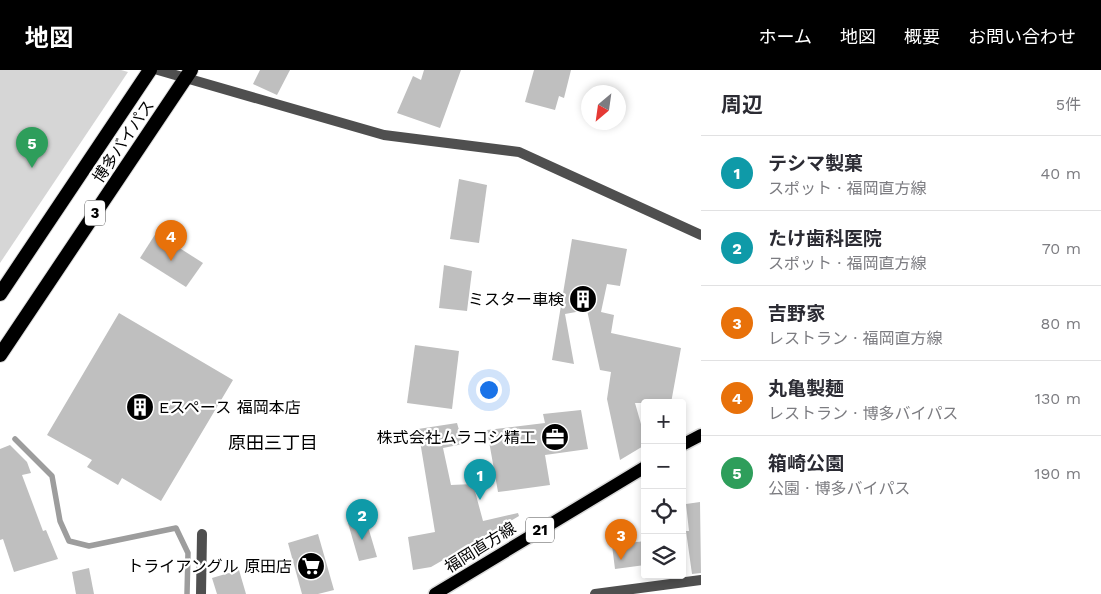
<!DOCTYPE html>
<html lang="ja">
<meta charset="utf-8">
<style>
:root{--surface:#fff;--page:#f7f7f7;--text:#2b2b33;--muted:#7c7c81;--line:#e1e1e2;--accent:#000}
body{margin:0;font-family:"Work Sans","Noto Sans JP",sans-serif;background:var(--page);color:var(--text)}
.controls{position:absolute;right:15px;bottom:15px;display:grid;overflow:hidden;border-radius:5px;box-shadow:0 2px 8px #0003}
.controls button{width:45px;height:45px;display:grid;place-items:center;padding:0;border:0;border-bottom:1px solid var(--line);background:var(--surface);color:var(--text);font:25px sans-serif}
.compass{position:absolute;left:581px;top:15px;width:45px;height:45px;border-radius:50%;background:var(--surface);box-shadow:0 2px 8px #0003;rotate:209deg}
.you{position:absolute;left:488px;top:319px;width:18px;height:18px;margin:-12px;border:4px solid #fff;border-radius:50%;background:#1a73e8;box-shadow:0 0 0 8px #1a73e833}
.badge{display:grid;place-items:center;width:32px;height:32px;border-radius:50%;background:var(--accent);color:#fff;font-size:16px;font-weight:700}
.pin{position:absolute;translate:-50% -41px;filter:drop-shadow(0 1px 2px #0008)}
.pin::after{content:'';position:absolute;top:26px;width:18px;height:15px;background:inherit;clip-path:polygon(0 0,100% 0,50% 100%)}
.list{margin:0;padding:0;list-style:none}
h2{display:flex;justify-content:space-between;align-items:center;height:65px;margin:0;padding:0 20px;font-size:21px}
h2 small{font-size:16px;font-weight:400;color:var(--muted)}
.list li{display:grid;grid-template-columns:32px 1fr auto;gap:15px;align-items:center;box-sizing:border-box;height:75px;padding:0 20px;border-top:1px solid var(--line)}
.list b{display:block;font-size:19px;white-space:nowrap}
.list p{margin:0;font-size:16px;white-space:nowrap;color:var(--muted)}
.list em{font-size:16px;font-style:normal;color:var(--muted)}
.icon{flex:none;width:28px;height:28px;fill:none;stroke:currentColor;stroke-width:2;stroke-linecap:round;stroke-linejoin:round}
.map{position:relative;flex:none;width:701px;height:524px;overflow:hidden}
header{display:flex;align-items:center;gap:30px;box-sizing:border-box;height:70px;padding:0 25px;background:var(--accent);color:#fff}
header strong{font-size:24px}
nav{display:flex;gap:28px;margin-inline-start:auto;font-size:18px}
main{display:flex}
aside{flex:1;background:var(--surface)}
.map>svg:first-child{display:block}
.green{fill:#d6d6d6}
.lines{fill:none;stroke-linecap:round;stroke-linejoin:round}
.stream{stroke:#9d9d9d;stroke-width:5.5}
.building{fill:#bfbfbf}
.primary-casing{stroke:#dbdbdb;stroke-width:15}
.trunk-casing{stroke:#dbdbdb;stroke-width:16}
.minor{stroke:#4f4f4f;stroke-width:10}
.primary{stroke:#000;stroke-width:12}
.trunk{stroke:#000;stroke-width:14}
.labels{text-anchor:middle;stroke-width:4.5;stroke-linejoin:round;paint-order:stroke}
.shield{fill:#fff;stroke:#4c4c4c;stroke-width:1}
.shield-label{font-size:15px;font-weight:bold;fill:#000}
.street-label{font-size:16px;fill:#000;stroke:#fff}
.poi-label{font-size:16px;fill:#000;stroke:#fff;text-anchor:end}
.neighbourhood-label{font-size:18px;fill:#000;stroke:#fff}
</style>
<header>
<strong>地図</strong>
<nav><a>ホーム</a><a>地図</a><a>概要</a><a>お問い合わせ</a></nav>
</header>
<main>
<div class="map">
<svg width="701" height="524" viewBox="0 0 701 524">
<rect width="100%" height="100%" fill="#fff"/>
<!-- green -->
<polygon class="green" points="0,0 121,0 128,2 0,193"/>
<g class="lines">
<!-- stream -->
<polyline class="stream" points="15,369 52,406 60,451 69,471 89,476 176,458 188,483 187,524"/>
</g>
<!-- building -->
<g class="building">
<polygon points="260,0 290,0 277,25 253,14"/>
<polygon points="424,0 461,0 440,58 397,43 413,6 421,10"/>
<polygon points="534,0 571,0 564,28 559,26 555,40 525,32"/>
<polygon points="459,109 487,115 479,173 450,169"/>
<polygon points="156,163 203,193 186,217 140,188"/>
<polygon points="572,169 627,179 620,216 607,214 601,242 614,245 611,263 681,278 671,333 635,333 645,368 645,375 620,390 607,329 611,302 600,300 587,240 565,244 574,294 552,290"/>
<polygon points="444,195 472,201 467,241 439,238"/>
<polygon points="119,243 233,310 161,431 122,408 118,415 87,397 92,390 47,365"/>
<polygon points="415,275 459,281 452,339 407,333"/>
<polygon points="581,340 588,379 545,385 550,415 498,422 487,360 545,353 543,344"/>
<polygon points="457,353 463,374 443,378 451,415 473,414 483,451 518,443 519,446 431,497 413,500 408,467 435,462 418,359"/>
<polygon points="10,375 27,392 31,403 22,405 43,461 46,460 58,489 14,502 3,469 0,470 0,379"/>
<polygon points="700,432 701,503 692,504 686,461 689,461 686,434"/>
<polygon points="366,450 377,487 359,491 348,453"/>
<polygon points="318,464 334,520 318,524 302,524 288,473"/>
<polygon points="645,471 645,495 615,499 612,475"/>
<polygon points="89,498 94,524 76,524 72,502"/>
<polygon points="239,500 246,524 217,524 212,508"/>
</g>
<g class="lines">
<!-- primary casing -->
<g class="primary-casing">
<g id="primary">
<polyline points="682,375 701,365"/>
<polyline points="435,524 645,397"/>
</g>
</g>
<!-- trunk casing -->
<g class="trunk-casing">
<g id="trunk">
<polyline points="0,224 150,0"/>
<polyline points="0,285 191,0"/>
</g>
</g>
<!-- minor -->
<g class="minor">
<polyline points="158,0 384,65 519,82 701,165"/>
<polyline points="201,524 202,464"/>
<polyline points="595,524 701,510"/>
</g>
<!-- primary -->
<use href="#primary" class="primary"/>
<!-- trunk -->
<use href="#trunk" class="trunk"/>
</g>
<!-- icons -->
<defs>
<g id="building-disc" transform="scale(1.4375)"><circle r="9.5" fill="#000" stroke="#fff"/><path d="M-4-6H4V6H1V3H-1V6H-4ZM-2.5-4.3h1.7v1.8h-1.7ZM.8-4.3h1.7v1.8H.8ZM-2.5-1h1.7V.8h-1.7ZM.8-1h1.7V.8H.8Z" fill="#fff"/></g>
<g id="office-disc" transform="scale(1.4375)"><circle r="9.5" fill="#000" stroke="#fff"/><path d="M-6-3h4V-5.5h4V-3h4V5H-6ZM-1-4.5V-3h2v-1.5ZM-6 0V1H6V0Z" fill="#fff"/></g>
<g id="supermarket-disc" transform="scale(1.4375)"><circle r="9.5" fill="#000" stroke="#fff"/><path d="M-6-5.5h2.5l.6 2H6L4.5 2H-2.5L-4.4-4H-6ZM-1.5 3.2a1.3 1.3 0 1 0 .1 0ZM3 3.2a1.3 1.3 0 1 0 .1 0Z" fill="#fff"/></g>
</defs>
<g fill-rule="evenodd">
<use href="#building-disc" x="583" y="229"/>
<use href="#building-disc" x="140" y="337"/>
<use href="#office-disc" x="555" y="367"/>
<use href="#supermarket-disc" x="311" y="496"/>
</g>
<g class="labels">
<!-- shield labels -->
<g class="shield">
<rect x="85" y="130.5" width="20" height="25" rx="4"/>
<rect x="526" y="447.5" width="28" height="25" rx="4"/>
</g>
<g class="shield-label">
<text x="95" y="148">3</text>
<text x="540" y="465">21</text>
</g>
<!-- street labels -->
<g class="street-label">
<text transform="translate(123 71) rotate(-56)" y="6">博多バイパス</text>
<text transform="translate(480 477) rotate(-32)" y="6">福岡直方線</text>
</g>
<!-- poi labels -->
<g class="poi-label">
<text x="564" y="235">ミスター車検</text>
<text x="159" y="343" text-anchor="start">Eスペース 福岡本店</text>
<text x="536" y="373">株式会社ムラコシ精工</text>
<text x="292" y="502">トライアングル 原田店</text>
</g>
<!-- neighbourhood labels -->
<g class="neighbourhood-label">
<text x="273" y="379">原田三丁目</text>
</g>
</g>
</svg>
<div class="controls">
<button>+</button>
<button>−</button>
<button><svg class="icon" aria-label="locate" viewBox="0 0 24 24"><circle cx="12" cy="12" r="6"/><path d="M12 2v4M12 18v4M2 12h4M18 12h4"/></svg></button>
<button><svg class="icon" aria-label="layers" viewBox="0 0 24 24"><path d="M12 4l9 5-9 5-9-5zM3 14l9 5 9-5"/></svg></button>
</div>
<svg class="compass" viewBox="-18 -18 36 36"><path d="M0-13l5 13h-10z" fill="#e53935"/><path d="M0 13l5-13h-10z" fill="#7c7c81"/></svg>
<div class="you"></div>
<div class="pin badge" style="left:480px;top:430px;background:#0f9aa8">1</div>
<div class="pin badge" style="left:362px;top:470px;background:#0f9aa8">2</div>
<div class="pin badge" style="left:621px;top:490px;background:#e8710a">3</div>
<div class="pin badge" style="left:171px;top:191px;background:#e8710a">4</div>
<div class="pin badge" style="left:32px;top:98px;background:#2e9e5b">5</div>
</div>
<aside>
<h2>周辺<small>5件</small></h2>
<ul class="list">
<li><span class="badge" style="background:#0f9aa8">1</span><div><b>テシマ製菓</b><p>スポット · 福岡直方線</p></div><em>40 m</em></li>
<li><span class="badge" style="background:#0f9aa8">2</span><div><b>たけ歯科医院</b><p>スポット · 福岡直方線</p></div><em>70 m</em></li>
<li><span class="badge" style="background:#e8710a">3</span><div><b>吉野家</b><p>レストラン · 福岡直方線</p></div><em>80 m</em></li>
<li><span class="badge" style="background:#e8710a">4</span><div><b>丸亀製麺</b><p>レストラン · 博多バイパス</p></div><em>130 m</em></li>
<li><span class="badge" style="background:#2e9e5b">5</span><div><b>箱崎公園</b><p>公園 · 博多バイパス</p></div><em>190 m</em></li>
</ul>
</aside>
</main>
